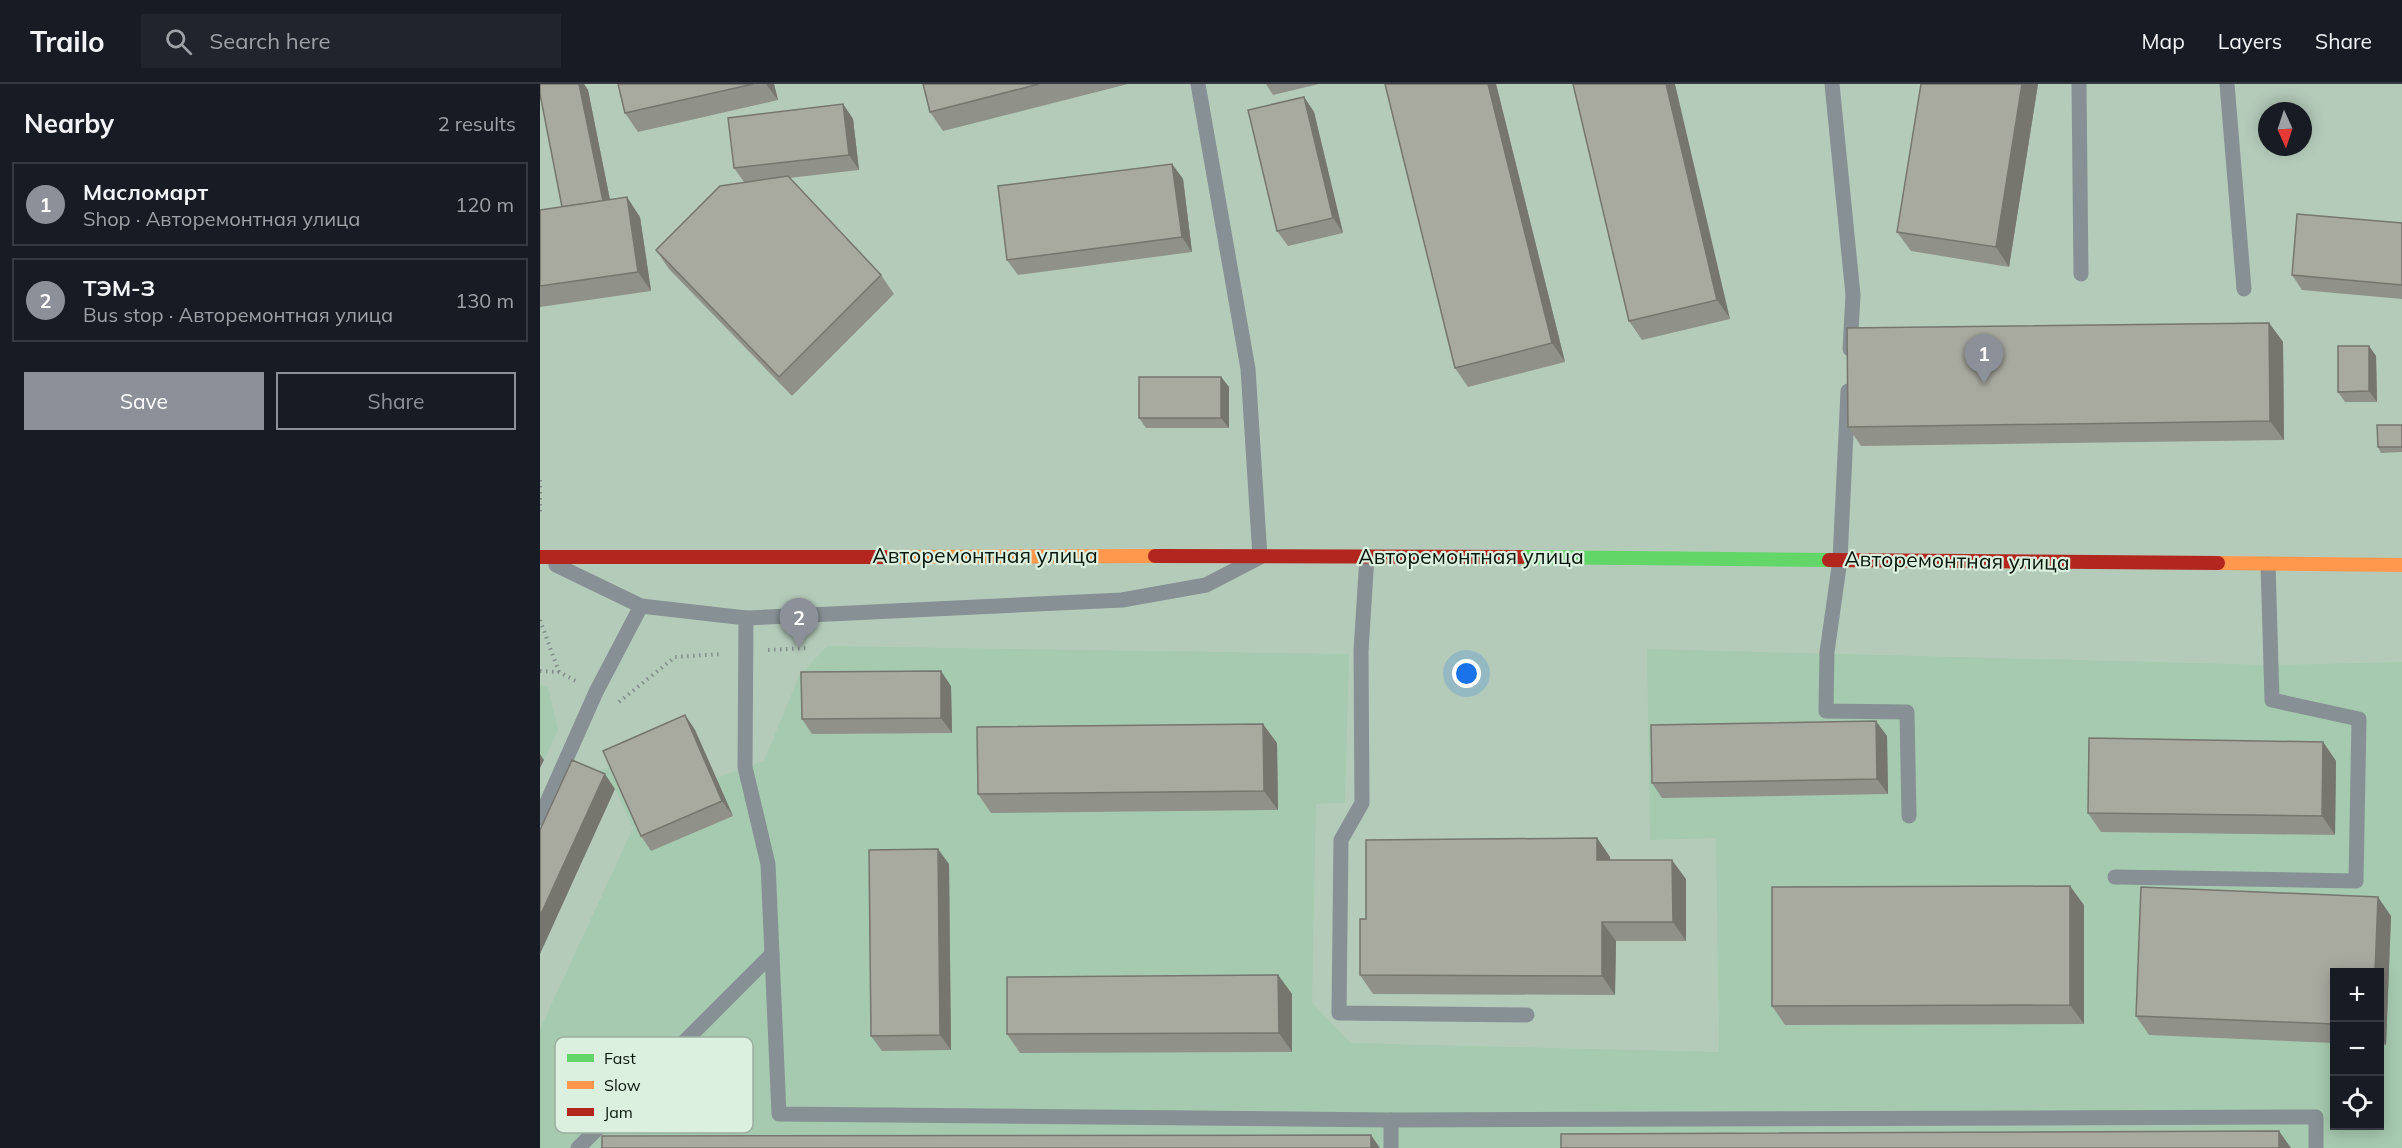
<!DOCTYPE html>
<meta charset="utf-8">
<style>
:root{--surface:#171b24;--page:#20242c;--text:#f1f3f6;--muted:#9ea1a6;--line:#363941;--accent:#8c9099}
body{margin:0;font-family:Mulish,sans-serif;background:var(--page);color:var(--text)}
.controls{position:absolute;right:18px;bottom:18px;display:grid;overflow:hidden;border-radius:0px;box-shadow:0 3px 15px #0003}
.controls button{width:54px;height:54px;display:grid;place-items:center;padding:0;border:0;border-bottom:2px solid var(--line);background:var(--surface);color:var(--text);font:30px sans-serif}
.compass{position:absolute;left:1718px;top:18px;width:54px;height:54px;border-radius:50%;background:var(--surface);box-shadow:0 3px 15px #0003;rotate:177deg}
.you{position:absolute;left:927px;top:590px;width:21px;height:21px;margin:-15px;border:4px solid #fff;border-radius:50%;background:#1a73e8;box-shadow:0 0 0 9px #1a73e833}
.badge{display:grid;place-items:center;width:39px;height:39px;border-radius:50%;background:var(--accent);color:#fff;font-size:20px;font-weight:700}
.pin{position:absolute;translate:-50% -50px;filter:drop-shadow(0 2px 3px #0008)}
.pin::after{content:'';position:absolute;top:32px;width:21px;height:18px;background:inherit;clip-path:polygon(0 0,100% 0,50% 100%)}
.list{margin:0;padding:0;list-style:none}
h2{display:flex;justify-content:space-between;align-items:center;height:78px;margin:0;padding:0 24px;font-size:26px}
h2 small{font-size:20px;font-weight:400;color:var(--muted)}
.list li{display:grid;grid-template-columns:39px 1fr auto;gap:18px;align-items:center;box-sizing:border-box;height:84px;margin:0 12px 12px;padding:0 12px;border:2px solid var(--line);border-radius:0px}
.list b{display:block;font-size:22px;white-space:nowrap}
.list p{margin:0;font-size:20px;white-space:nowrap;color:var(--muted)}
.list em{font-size:20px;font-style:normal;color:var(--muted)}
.actions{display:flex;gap:12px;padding:18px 24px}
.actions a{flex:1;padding:14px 0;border:2px solid var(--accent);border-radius:0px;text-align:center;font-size:21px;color:var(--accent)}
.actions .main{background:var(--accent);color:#fff}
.icon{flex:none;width:33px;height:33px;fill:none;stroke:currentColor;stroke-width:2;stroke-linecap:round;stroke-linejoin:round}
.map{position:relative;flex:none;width:1862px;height:1064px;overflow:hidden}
header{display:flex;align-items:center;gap:36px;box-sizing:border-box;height:84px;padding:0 30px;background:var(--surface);border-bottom:2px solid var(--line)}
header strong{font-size:28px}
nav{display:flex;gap:33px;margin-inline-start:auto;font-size:21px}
.search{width:420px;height:54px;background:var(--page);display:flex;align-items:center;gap:15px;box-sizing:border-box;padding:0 21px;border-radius:0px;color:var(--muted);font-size:22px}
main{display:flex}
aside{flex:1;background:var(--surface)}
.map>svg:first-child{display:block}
.built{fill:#a6caaf;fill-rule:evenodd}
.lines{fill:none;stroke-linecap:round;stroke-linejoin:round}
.path{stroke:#838e8b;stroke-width:4;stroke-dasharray:1.5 4.5;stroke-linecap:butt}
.lane{stroke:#879094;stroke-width:15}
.fast{stroke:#63d668;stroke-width:14}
.slow{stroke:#ff974d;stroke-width:14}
.jam{stroke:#b3261e;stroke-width:14}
.wall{fill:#909189}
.shaded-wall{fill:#76766f}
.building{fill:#a8a99f;stroke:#76766f;stroke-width:1.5}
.labels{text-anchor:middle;stroke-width:4.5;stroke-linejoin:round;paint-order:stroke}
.street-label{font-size:21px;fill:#08170c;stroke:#dbf0df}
.key{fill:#dbf0df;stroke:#9cafa0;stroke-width:1.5}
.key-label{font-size:16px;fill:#08170c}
</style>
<header>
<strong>Trailo</strong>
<div class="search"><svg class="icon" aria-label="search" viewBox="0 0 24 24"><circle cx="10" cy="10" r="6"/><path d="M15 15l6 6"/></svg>Search here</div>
<nav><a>Map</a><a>Layers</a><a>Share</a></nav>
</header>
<main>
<aside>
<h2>Nearby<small>2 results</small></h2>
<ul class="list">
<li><span class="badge">1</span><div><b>Масломарт</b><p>Shop · Авторемонтная улица</p></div><em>120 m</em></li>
<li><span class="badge">2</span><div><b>ТЭМ-З</b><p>Bus stop · Авторемонтная улица</p></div><em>130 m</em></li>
</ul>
<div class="actions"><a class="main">Save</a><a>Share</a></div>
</aside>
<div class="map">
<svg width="1862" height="1064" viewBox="0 0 1862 1064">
<rect width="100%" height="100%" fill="#b5cbba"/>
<!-- built -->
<g class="built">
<path d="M 287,562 L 809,570 L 805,719 L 776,720 L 772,919 L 811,959 L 1179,968 L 1176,754 L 1110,756 L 1107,565 L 1731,581 L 1862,578 L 1862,1064 L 0,1064 L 0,945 L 93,744 L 75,705 L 43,691 L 74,682 L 155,646 L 176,694 L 224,677 L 259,592 ZM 1794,888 L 1840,888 L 1840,1042 L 1794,1042 Z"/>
<polygon points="0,600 8,603 18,646 4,676 0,674"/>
</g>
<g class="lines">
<!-- path -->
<g class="path">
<polyline points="0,396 0,432"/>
<polyline points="0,536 19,588"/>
<polyline points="228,566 268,564"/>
<polyline points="0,587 19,588 36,597"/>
<polyline points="79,618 135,573 182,570"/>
</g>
<!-- lane -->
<g class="lane">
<polyline points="1292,0 1313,211 1310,265"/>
<polyline points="1539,0 1541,190"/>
<polyline points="1687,0 1704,205"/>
<polyline points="1308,307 1300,476 1287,568 1286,627 1367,628 1369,732"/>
<polyline points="827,472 821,567 822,719 801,756 799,929 987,931"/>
<polyline points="16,481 101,522 206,534 582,516 666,501 720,473 708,285 658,0"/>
<polyline points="206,534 205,683 228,780 239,1030 851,1036 851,1064"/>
<polyline points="0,734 56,608 101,522"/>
<polyline points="1575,793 1816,797 1819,635 1732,616 1728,480"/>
<polyline points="851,1036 1776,1033 1776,1064"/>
<polyline points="38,1064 232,870"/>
</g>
<!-- fast -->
<polyline class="fast" points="981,473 1289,476"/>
<!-- slow -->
<g class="slow">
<polyline points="344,473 615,472"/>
<polyline points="1678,479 1862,481"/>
</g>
<!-- jam -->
<g class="jam">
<polyline points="615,472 981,473"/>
<polyline points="0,473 344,473"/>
<polyline points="1289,476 1678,479"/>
</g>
</g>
<!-- wall -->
<g class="wall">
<polygon points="0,0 44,0 48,6 70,116 100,133 111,207 0,223 0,126 22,123"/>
<polygon points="78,0 234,0 238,16 98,48 85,29"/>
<polygon points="383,0 588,0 403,47 390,28"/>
<polygon points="726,0 779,0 733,11"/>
<polygon points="845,0 956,0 1025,278 928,303 915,284"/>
<polygon points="1033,0 1190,235 1102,256 1089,237"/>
<polygon points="1381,0 1498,0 1469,183 1371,167 1357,148"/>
<polygon points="764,13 774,28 803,149 748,162 737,147"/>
<polygon points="303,20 313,35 319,86 249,94 341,191 354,210 252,312 129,185 116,166 204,98 194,84"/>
<polygon points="632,80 643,95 652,168 478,191 467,176"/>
<polygon points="1862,139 1862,215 1762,206 1752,191"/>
<polygon points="1729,239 1743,258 1744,356 1321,362 1308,343"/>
<polygon points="1829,262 1836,272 1837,318 1805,318 1798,308"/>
<polygon points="681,293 689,303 689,344 606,344 599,334"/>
<polygon points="1862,341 1862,368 1841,369 1838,363"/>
<polygon points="411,602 412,649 272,650 262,635"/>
<polygon points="145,631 155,646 193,732 111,767 101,752"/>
<polygon points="1347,652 1348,710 1122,714 1112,699"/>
<polygon points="1783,658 1796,677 1795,751 1561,748 1548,729"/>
<polygon points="737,659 738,726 451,729 438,710"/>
<polygon points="1057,754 1070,773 1070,776 1146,795 1146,857 1076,857 1075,911 833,910 820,891 826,835"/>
<polygon points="409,780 411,966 342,967 331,952"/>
<polygon points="1544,821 1544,940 1245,941 1232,922"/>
<polygon points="1851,832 1846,961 1839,960 1839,888 1794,888 1794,959 1609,951 1596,932"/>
<polygon points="738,891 752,910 752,968 480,969 467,950"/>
</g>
<!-- shaded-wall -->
<g class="shaded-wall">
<polygon points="39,0 44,0 48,6 74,136 64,121"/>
<polygon points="226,0 234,0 238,16"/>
<polygon points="948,0 956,0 1025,278 1012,259"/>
<polygon points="1126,0 1135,0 1190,235 1177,216"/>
<polygon points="1482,0 1498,0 1469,183 1456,163"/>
<polygon points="764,13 774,28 803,149 793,134"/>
<polygon points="303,20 313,35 319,86 309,71"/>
<polygon points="632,80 643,95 652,168 642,153"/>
<polygon points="87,113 100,133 111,207 98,188"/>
<polygon points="1729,239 1743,258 1744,356 1730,337"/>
<polygon points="1829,262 1836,272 1837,318 1829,307"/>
<polygon points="681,293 689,303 689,344 681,334"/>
<polygon points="401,587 411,602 412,649 401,634"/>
<polygon points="145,631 155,646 193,732 182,717"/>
<polygon points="1336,637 1347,652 1348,710 1337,695"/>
<polygon points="723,640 737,659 738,726 724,707"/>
<polygon points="1783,658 1796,677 1795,751 1782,732"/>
<polygon points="0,670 4,676 0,684"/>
<polygon points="65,690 75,705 0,870 0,832"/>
<polygon points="1057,754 1070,773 1071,795 1057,776"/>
<polygon points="398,765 409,780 411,966 400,951"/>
<polygon points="1132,776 1146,795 1146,857 1133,838"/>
<polygon points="1530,802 1544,821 1544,940 1530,921"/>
<polygon points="1838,813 1851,832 1846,961 1839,951 1839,888 1835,888"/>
<polygon points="1062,838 1076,857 1075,911 1062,892"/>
<polygon points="738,891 752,910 752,968 739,949"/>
<polygon points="1739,1047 1751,1064 1739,1064"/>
<polygon points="831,1051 840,1064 831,1064"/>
</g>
<!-- building -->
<g class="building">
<polygon points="0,0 39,0 63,117 22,123 0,10"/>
<polygon points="78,0 213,0 85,29"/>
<polygon points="383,0 499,0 390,28"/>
<polygon points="845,0 948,0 1012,259 915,284"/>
<polygon points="1033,0 1126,0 1177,216 1089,237"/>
<polygon points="1381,0 1482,0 1456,163 1357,148"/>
<polygon points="764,13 793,134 737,147 708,26"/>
<polygon points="303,20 309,71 194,84 188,34"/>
<polygon points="632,80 642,153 467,176 458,102"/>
<polygon points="248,92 341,191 239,293 116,166 180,102"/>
<polygon points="87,113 98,188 0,202 0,126"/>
<polygon points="1757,130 1862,139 1862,201 1752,191"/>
<polygon points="1729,239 1730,337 1308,343 1307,244"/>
<polygon points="1798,262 1829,262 1829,307 1798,308"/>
<rect x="599" y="293" width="82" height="41"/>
<polygon points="1837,341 1862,341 1862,363 1838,363"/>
<polygon points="401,587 401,634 262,635 261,588"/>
<polygon points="145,631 182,717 101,752 63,667"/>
<polygon points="1336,637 1337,695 1112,699 1111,641"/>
<polygon points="723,640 724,707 438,710 437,643"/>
<polygon points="1549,654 1783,658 1782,732 1548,729"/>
<polygon points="32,676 65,690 0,832 0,746"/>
<polygon points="1057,754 1057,776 1132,776 1133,838 1062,838 1062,892 820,891 820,835 826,835 826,756"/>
<polygon points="398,765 400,951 331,952 329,766"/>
<polygon points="1530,802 1530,921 1232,922 1232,803"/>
<polygon points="1601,803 1838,813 1835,888 1794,888 1794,940 1596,932"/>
<polygon points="738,891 739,949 467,950 467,893"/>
<polygon points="1739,1047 1739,1064 1021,1064 1021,1050"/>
<polygon points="831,1051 831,1064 62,1064 62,1052"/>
</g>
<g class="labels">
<!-- street labels -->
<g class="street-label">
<text x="445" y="479">Авторемонтная улица</text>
<text x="931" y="480">Авторемонтная улица</text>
<text transform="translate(1417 477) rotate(1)" y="7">Авторемонтная улица</text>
</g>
</g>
<!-- legend -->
<rect x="15" y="953" width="198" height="96" rx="9" class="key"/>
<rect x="27" y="970" width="27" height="8" fill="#63d668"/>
<rect x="27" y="997" width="27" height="8" fill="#ff974d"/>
<rect x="27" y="1024" width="27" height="8" fill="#b3261e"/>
<g class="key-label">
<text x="64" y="980">Fast</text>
<text x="64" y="1007">Slow</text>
<text x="64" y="1034">Jam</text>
</g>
</svg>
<div class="controls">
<button>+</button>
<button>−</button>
<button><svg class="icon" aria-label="locate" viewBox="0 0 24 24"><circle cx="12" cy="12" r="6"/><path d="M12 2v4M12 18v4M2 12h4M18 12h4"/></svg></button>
</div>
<svg class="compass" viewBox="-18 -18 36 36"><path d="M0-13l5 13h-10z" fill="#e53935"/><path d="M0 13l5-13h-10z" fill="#9ea1a6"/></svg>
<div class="you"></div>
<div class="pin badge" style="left:1444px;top:300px">1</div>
<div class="pin badge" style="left:259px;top:564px">2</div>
</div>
</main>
